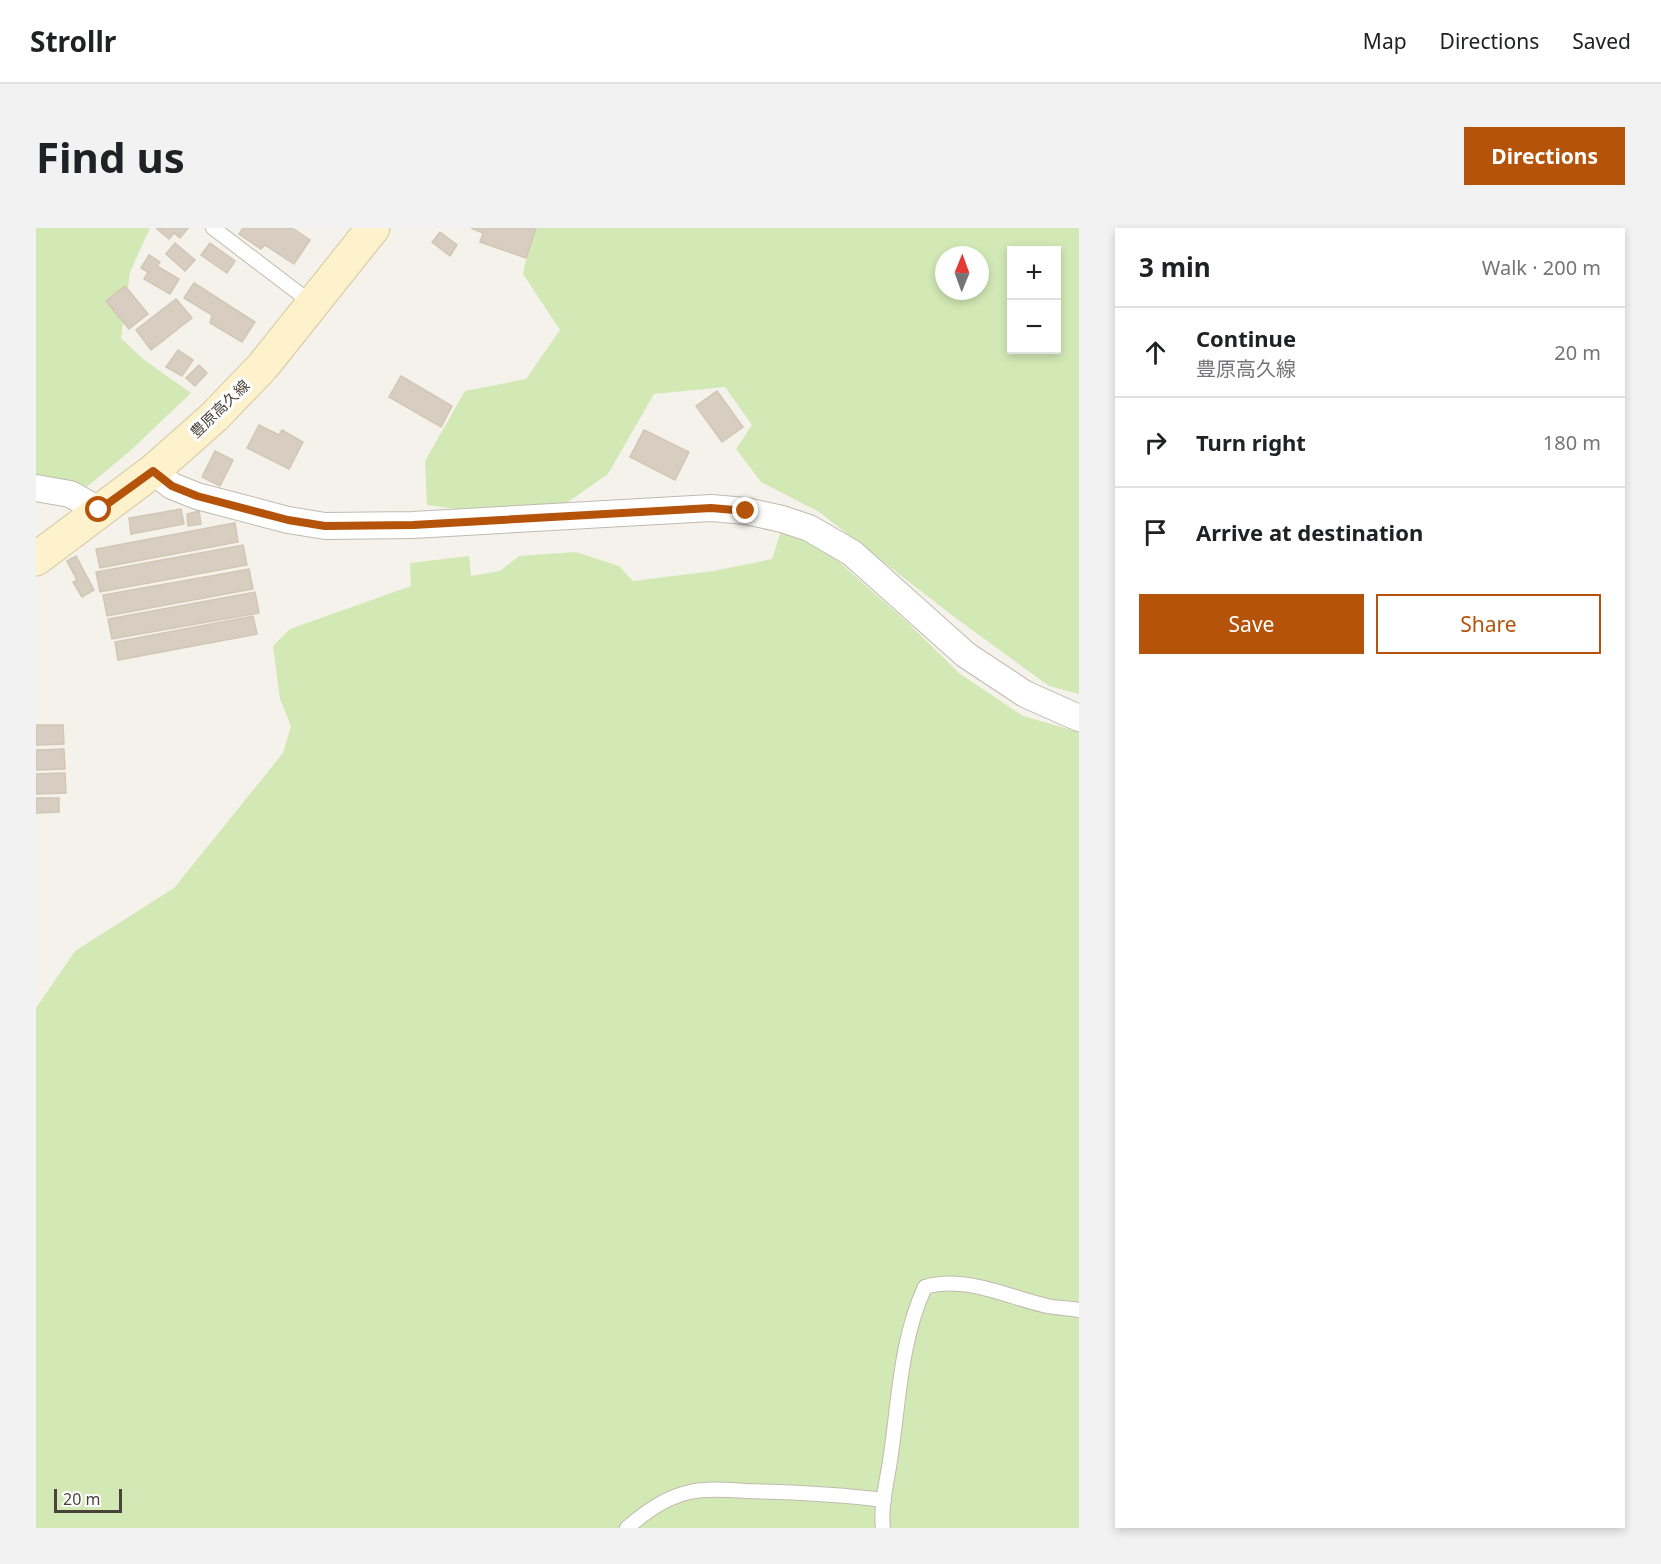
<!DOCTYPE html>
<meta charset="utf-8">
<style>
:root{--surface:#fff;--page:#f2f2f2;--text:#202124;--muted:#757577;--line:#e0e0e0;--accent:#b45309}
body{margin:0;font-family:"Noto Sans","Noto Sans JP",sans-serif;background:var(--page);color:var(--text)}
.controls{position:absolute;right:18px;top:18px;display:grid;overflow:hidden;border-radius:0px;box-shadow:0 3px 9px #0003}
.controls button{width:54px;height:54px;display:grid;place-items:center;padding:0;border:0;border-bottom:2px solid var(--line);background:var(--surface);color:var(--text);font:30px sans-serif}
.compass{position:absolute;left:899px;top:18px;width:54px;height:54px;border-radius:50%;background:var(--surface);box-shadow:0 3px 9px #0003;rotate:1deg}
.scale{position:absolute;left:18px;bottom:15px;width:68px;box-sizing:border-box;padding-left:6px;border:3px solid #4a4339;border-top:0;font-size:16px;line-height:21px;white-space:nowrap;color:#4a4339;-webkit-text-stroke:4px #fff;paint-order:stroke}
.stop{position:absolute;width:18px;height:18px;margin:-14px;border:4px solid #b45309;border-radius:50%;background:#fff}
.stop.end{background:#b45309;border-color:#fff;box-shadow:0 2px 6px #0008}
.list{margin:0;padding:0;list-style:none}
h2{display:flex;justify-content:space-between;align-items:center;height:78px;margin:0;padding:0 24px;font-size:26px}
h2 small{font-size:20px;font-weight:400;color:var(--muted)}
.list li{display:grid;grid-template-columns:39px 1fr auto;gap:18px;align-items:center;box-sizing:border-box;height:90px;padding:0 24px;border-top:2px solid var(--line)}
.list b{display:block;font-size:22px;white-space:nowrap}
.list p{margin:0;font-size:20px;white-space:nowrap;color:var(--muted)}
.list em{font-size:20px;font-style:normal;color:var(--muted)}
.actions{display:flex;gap:12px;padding:18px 24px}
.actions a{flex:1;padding:14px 0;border:2px solid var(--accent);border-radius:0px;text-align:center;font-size:21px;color:var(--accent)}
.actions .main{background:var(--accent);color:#fff}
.icon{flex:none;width:33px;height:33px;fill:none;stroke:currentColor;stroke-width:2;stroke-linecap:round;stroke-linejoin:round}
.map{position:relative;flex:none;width:1043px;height:1300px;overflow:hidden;border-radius:0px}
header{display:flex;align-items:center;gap:36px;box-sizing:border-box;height:84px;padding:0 30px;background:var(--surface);border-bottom:2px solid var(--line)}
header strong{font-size:28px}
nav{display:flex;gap:33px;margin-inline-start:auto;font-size:21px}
.intro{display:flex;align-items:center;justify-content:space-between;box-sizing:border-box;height:144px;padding:0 36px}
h1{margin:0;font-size:42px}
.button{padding:15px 27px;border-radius:0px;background:var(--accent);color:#fff;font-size:21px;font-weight:700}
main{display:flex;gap:36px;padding:0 36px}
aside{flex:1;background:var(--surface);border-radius:0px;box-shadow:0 3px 9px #0003}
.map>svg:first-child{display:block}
.green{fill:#d2e9b5;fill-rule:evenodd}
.building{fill:#d7cec1;stroke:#d2c6b4;stroke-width:1.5}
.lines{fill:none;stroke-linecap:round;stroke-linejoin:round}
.service-casing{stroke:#c1baae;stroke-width:16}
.minor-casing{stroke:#c1baae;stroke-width:28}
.secondary-casing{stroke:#d4c69c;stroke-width:35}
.service{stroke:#fff;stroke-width:14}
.minor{stroke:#fff;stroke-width:26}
.secondary{stroke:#fef2cd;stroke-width:33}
.route{stroke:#b45309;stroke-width:8}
.labels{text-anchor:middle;stroke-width:6;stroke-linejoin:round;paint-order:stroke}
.street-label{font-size:15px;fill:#4a4339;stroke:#fff}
</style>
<header>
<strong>Strollr</strong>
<nav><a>Map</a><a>Directions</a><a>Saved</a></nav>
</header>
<div class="intro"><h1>Find us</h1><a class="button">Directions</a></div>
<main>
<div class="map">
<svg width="1043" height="1300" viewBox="0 0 1043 1300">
<rect width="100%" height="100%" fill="#f5f2ec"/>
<!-- green -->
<g class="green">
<polygon points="0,0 114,0 94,44 85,110 107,131 155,165 94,223 47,262 0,250"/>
<path d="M 497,0 L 1043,0 L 1043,466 L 1013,458 L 917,388 L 783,284 L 725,254 L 700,221 L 716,197 L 689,159 L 618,166 L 572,246 L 529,276 L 435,283 L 391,277 L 389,233 L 429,163 L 490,151 L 524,102 L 487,46 ZM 975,22 L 1020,22 L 1020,122 L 975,122 ZM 908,27 L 944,27 L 944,63 L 908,63 Z"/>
<polygon points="745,303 792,324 873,396 923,445 987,488 1043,504 1043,1300 0,1300 0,780 39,723 138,660 247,525 255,498 244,471 237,418 254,401 375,358 374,335 433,328 435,348 464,343 483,328 540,324 583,338 597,353 677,343 736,331"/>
</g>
<!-- building -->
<g class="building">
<polygon points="120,0 152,0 144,10 138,5 133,11"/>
<polygon points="207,0 256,0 274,12 258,36 229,17 225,21 203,6"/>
<polygon points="435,0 500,0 490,30 444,14 447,5"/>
<polygon points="404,4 421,17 414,28 396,14"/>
<polygon points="139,15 159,32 149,43 130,26"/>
<polygon points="174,15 199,33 191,45 165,27"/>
<polygon points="113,27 124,34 121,38 143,51 134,66 108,51 112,44 105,40"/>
<polygon points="158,55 219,94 206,114 174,95 176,87 148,70"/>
<polygon points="89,58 112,86 93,101 70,73"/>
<polygon points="140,71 156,90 115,122 100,102"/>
<polygon points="142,122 157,132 146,148 130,139"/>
<polygon points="163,137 171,145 159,158 150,150"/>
<polygon points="365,148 416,178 405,199 353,169"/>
<polygon points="681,163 707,199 686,214 660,178"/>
<polygon points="223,197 243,207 246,202 267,214 253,241 211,220"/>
<polygon points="608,202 653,224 639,252 594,229"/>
<polygon points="179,223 197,232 184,258 166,249"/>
<polygon points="145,281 148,296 95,306 93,290"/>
<polygon points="163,283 165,296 152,298 151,286"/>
<polygon points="199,295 202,314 64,340 60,321"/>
<polygon points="207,317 211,337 64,364 60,344"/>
<polygon points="40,328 58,362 46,369 37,354 41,352 31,333"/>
<polygon points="213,341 217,361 71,388 67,367"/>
<polygon points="219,364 223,385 76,411 72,391"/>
<polygon points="217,388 221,406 82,432 79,414"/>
<polygon points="0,497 27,497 28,516 0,517"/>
<polygon points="28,521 29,541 0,542 0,522"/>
<polygon points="29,545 30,565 0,566 0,546"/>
<polygon points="0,570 23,570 23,584 0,585"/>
</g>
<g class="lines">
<!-- service casing -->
<g class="service-casing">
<g id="service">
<polyline points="177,0 277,76"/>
<path d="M 591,1300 C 609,1284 630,1269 654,1264 C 672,1260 692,1262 710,1263 C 757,1264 802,1266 848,1272"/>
<path d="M 847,1300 C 844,1277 852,1250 855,1226 C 863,1171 865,1110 889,1059 C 930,1047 971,1069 1011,1078 C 1021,1080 1032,1080 1043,1082"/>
</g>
</g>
<!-- minor casing -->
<g class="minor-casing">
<g id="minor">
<polyline points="117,243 136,258 161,268 252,292 289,298 377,297 675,280 710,283 746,291 773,300 816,325 930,427 989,466 1043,490"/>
<polyline points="0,260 34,266 63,282"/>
</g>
</g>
<!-- secondary casing -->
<g class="secondary-casing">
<polyline id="secondary" points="0,331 117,243 178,189 227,138 337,0"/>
</g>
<!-- service -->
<use href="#service" class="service"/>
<!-- minor -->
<use href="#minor" class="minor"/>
<!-- secondary -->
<use href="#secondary" class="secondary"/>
</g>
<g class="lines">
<!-- route -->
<polyline class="route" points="63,282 117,243 136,258 161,268 252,292 289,298 377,297 675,280 710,283"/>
</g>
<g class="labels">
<!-- street labels -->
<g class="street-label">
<text transform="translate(184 181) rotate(-44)" y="5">豊原高久線</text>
</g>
</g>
</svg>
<div class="controls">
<button>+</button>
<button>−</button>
</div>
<svg class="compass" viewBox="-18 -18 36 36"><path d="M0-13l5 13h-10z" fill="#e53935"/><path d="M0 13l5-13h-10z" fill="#757577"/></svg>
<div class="scale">20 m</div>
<div class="stop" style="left:63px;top:282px"></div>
<div class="stop end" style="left:710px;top:283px"></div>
</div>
<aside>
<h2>3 min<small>Walk · 200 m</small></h2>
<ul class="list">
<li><svg class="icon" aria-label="ahead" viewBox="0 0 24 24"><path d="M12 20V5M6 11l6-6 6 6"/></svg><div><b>Continue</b><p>豊原高久線</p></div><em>20 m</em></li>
<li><svg class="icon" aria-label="right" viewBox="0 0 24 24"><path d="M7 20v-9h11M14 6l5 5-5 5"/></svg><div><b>Turn right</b></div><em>180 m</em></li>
<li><svg class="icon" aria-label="arrive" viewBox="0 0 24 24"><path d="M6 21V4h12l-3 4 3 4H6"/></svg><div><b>Arrive at destination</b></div></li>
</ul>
<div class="actions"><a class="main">Save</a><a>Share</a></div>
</aside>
</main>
